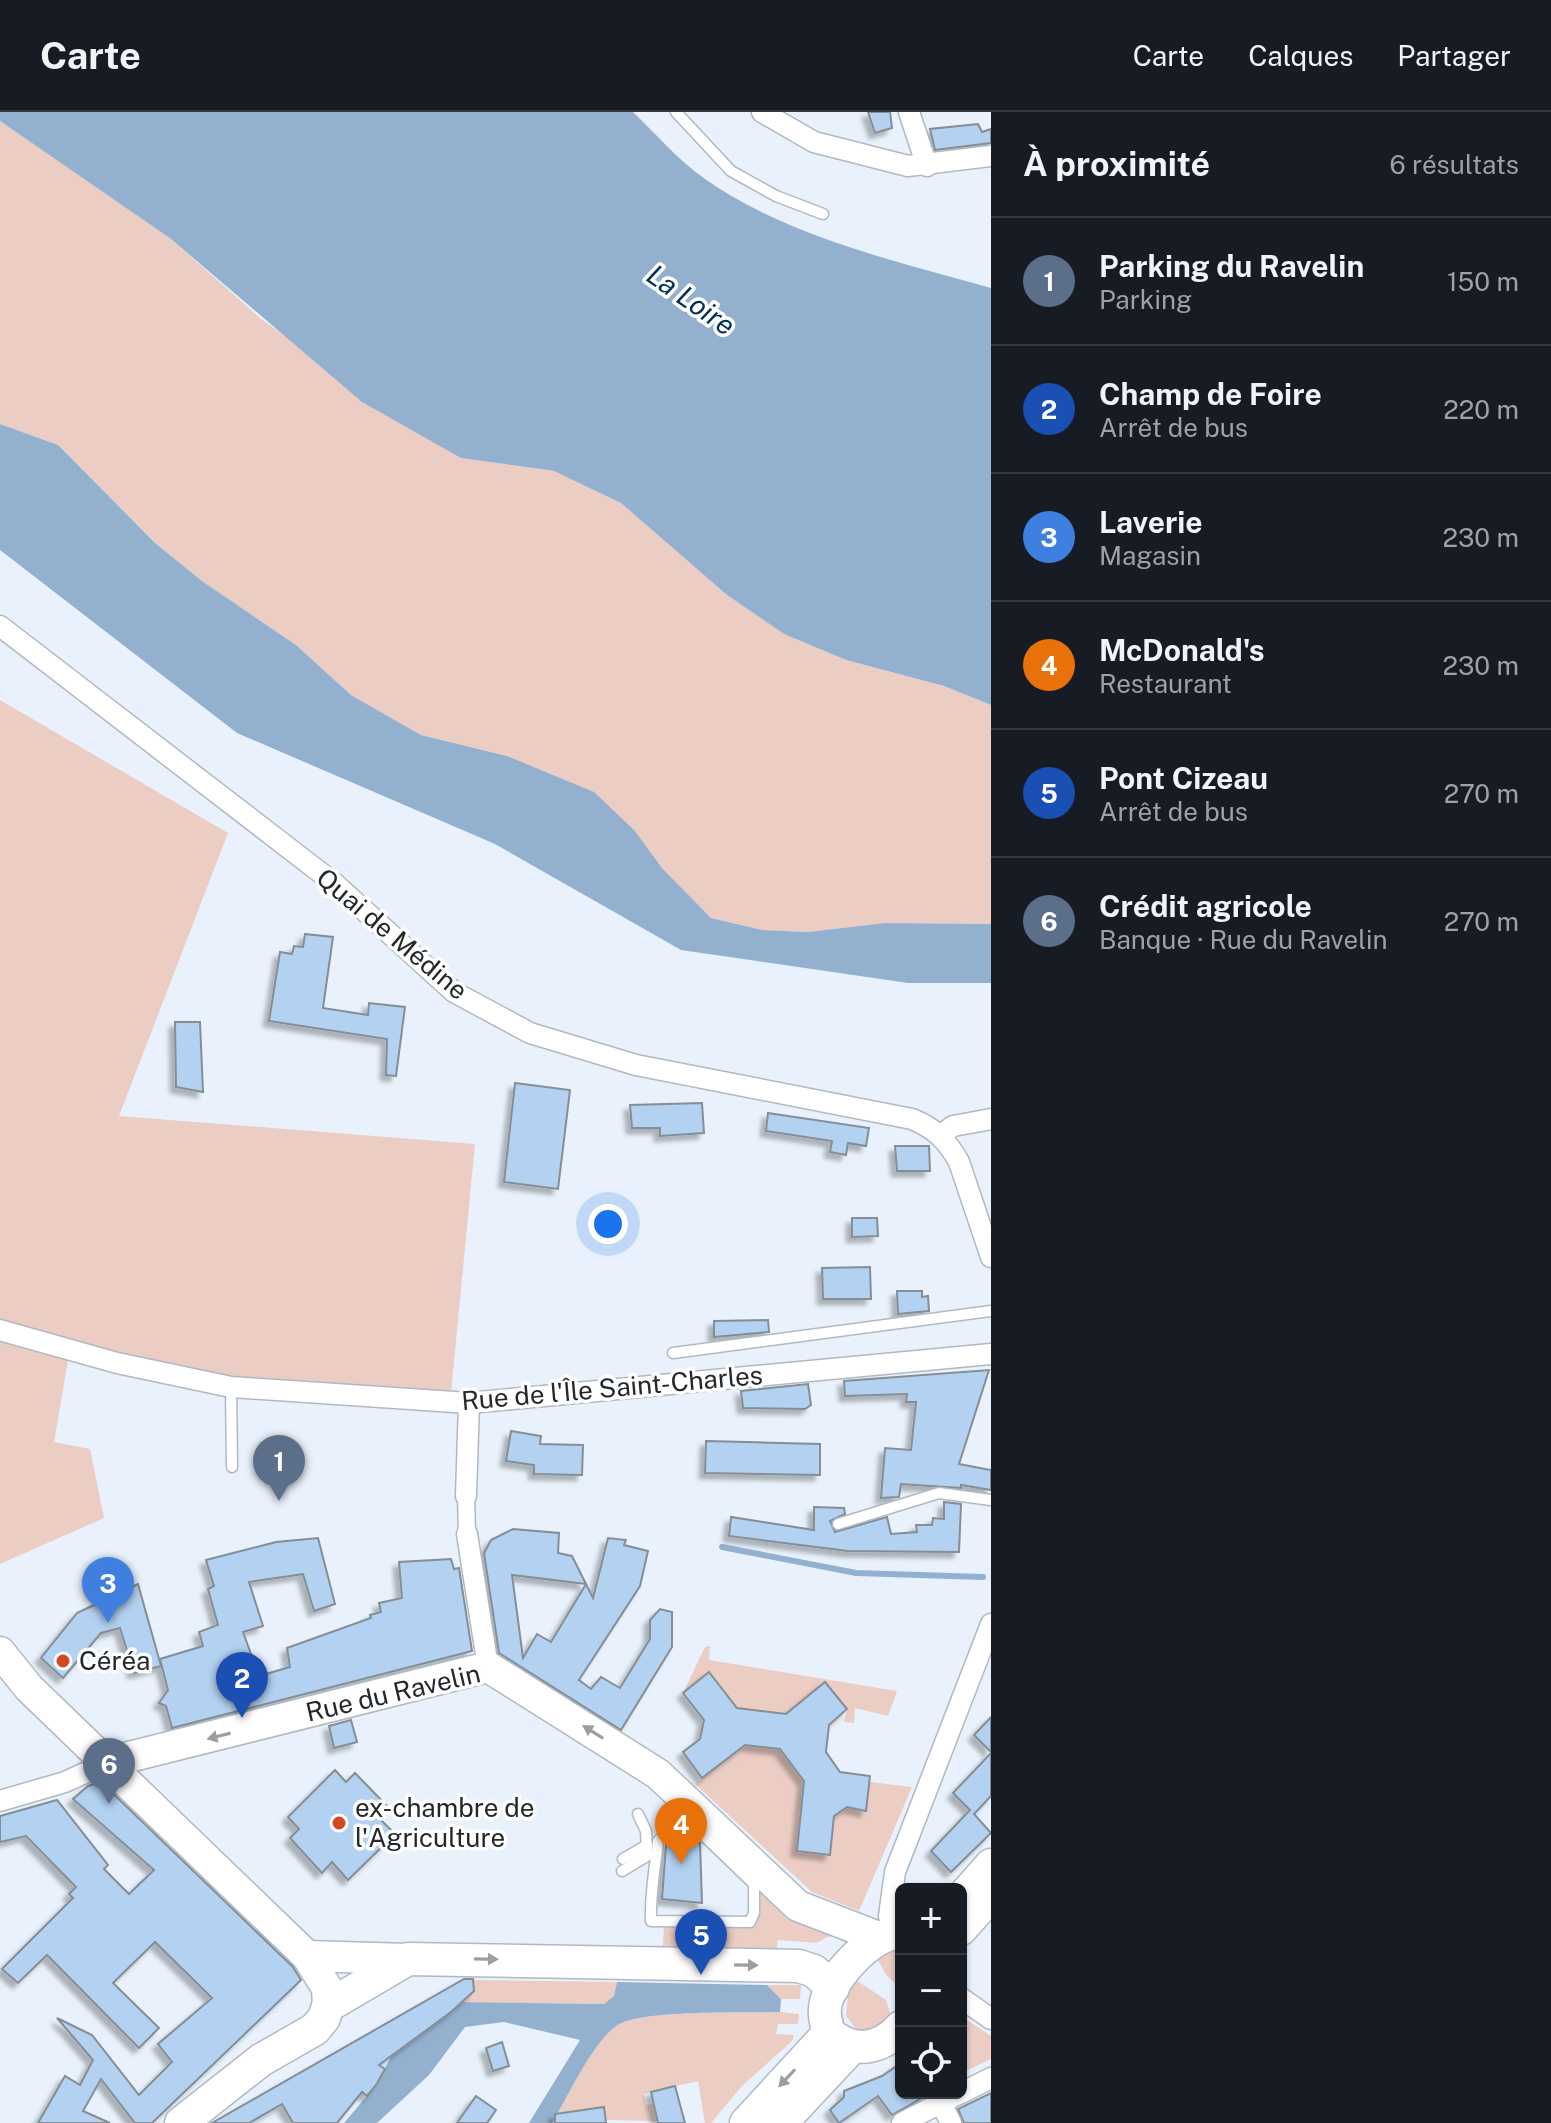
<!DOCTYPE html>
<html lang="fr">
<meta charset="utf-8">
<style>
:root{--surface:#171b24;--page:#20242c;--text:#f1f3f6;--muted:#9ea1a6;--line:#363941;--accent:#ea580c}
body{margin:0;font-family:"Public Sans",sans-serif;background:var(--page);color:var(--text)}
.controls{position:absolute;right:24px;bottom:24px;display:grid;overflow:hidden;border-radius:12px;box-shadow:0 2px 6px #0004}
.controls button{width:72px;height:72px;display:grid;place-items:center;padding:0;border:0;border-bottom:2px solid var(--line);background:var(--surface);color:var(--text);font:40px sans-serif}
.you{position:absolute;left:608px;top:1112px;width:28px;height:28px;margin:-20px;border:6px solid #fff;border-radius:50%;background:#1a73e8;box-shadow:0 0 0 12px #1a73e833}
.badge{display:grid;place-items:center;width:52px;height:52px;border-radius:50%;background:var(--accent);color:#fff;font-size:26px;font-weight:700}
.pin{position:absolute;translate:-50% -66px;filter:drop-shadow(0 2px 4px #0008)}
.pin::after{content:'';position:absolute;top:42px;width:28px;height:24px;background:inherit;clip-path:polygon(0 0,100% 0,50% 100%)}
.list{margin:0;padding:0;list-style:none}
h2{display:flex;justify-content:space-between;align-items:center;height:104px;margin:0;padding:0 32px;font-size:34px}
h2 small{font-size:26px;font-weight:400;color:var(--muted)}
.list li{display:grid;grid-template-columns:52px 1fr auto;gap:24px;align-items:center;box-sizing:border-box;height:128px;padding:0 32px;border-top:2px solid var(--line)}
.list b{display:block;font-size:30px;white-space:nowrap}
.list p{margin:0;font-size:26px;white-space:nowrap;color:var(--muted)}
.list em{font-size:26px;font-style:normal;color:var(--muted)}
.icon{flex:none;width:44px;height:44px;fill:none;stroke:currentColor;stroke-width:2;stroke-linecap:round;stroke-linejoin:round}
.map{position:relative;flex:none;width:991px;height:2011px;overflow:hidden}
header{display:flex;align-items:center;gap:48px;box-sizing:border-box;height:112px;padding:0 40px;background:var(--surface);border-bottom:2px solid var(--line)}
header strong{font-size:38px}
nav{display:flex;gap:44px;margin-inline-start:auto;font-size:28px}
main{display:flex}
aside{flex:1;background:var(--surface)}
.map>svg:first-child{display:block}
.green{fill:#ebcdc4}
.water{fill:#93b1cf}
.lines{fill:none;stroke-linecap:round;stroke-linejoin:round}
.stream{stroke:#93b1cf;stroke-width:6}
.building{fill:#b3d1f1;stroke:#858d95;stroke-width:2;filter:url(#shadow)}
.service-casing{stroke:#b0b9c2;stroke-width:13}
.pedestrian-casing{stroke:#b0b9c2;stroke-width:19}
.minor-casing{stroke:#b0b9c2;stroke-width:23}
.secondary-casing{stroke:#b0b9c2;stroke-width:33}
.primary-casing{stroke:#b0b9c2;stroke-width:35}
.service{stroke:#fff;stroke-width:10}
.pedestrian{stroke:#fff;stroke-width:16}
.minor{stroke:#fff;stroke-width:20}
.secondary{stroke:#fff;stroke-width:30}
.primary{stroke:#fff;stroke-width:32}
.oneway{fill:#9c9ea0}
.poi-dot{fill:#d14822;stroke:#fefefe;stroke-width:3}
.labels{text-anchor:middle;stroke-width:7;stroke-linejoin:round;paint-order:stroke}
.street-label{font-size:26px;fill:#24282b;stroke:#fefefe}
.poi-label{font-size:26px;fill:#24282b;stroke:#fefefe;text-anchor:start}
.water-label{font-size:28px;font-style:italic;fill:#003057;stroke:#fefefe}
</style>
<header>
<strong>Carte</strong>
<nav><a>Carte</a><a>Calques</a><a>Partager</a></nav>
</header>
<main>
<div class="map">
<svg width="991" height="2011" viewBox="0 0 991 2011">
<defs>
<filter id="shadow"><feDropShadow dx="-5.5" dy="5.5" stdDeviation="2" flood-color="#0004"/></filter>
</defs>
<rect width="100%" height="100%" fill="#e9f2fc"/>
<!-- green -->
<g class="green">
<polygon points="0,9 171,127 261,207 461,346 554,359 573,367 621,391 727,483 784,522 846,548 944,574 991,593 991,812 885,811 808,820 762,818 711,806 662,756 635,719 507,644 421,623 351,583 296,533 202,469 155,431 58,333 0,312"/>
<polygon points="0,588 228,721 119,1004 475,1032 451,1281 223,1265 71,1231 54,1330 90,1337 104,1406 0,1452"/>
<polygon points="710,1534 709,1548 897,1579 888,1604 855,1596 854,1611 844,1610 847,1597 825,1570 786,1602 737,1596 683,1581 705,1535"/>
<polygon points="745,1633 780,1637 804,1669 797,1738 829,1743 834,1704 847,1695 866,1698 870,1670 912,1675 859,1799 812,1780 695,1672"/>
<path d="M 760,1767 L 834,1822 L 816,1831 L 778,1828 L 775,1848 L 662,1847 L 664,1814 L 744,1816 C 765,1810 759,1785 760,1767 Z"/>
<polygon points="901,1834 901,1876 886,1863 878,1848"/>
<polygon points="473,1868 617,1870 614,1884 604,1892 463,1890 474,1879"/>
<polygon points="856,1868 886,1888 891,1904 872,1917 857,1918 846,1904 848,1884"/>
<polygon points="767,1873 801,1873 800,1887 781,1887"/>
<path d="M 780,1900 L 799,1902 L 798,1912 L 778,1912 L 776,1922 L 794,1923 L 792,1929 L 741,1975 L 711,2011 L 705,2011 L 698,1969 L 644,1982 L 646,1993 L 654,1992 L 658,2009 L 606,2008 L 604,1995 L 575,1999 L 552,2011 C 569,1983 591,1933 616,1914 C 638,1897 748,1901 780,1900 Z"/>
<polygon points="961,1904 991,1924 991,1947 961,1961"/>
</g>
<!-- water -->
<g class="water">
<path d="M 0,0 L 633,0 C 656,22 679,49 705,67 C 788,125 895,149 991,176 L 991,593 L 944,574 L 846,548 L 784,522 L 727,483 L 621,391 L 554,359 L 461,346 L 362,290 L 171,127 L 0,9 Z"/>
<polygon points="0,312 58,333 155,431 202,469 296,533 351,583 421,623 507,644 594,680 635,719 662,756 711,806 762,818 808,820 885,811 991,812 991,871 908,871 681,838 495,732 237,621 0,438"/>
<path d="M 617,1870 L 767,1873 L 781,1887 L 780,1900 C 748,1901 638,1897 616,1914 C 591,1933 569,1983 552,2011 L 529,2011 L 580,1928 L 504,1910 L 465,1915 L 429,1963 L 377,2011 L 344,2011 L 376,1973 L 392,1943 L 462,1890 L 604,1892 L 614,1884 Z"/>
</g>
<g class="lines">
<!-- stream -->
<polyline class="stream" points="722,1435 856,1461 983,1465"/>
</g>
<!-- building -->
<g class="building">
<polygon points="868,0 890,0 892,16 875,21"/>
<polygon points="978,12 982,20 991,17 991,31 935,38 930,17"/>
<polygon points="305,822 333,825 323,896 368,903 369,891 405,895 396,964 386,963 387,927 269,909 280,840 292,842 294,834 303,835"/>
<polygon points="175,910 200,910 203,980 176,975"/>
<polygon points="515,971 570,978 558,1077 504,1070"/>
<polygon points="702,991 704,1021 660,1024 660,1016 632,1016 630,993"/>
<polygon points="768,1001 869,1016 866,1034 848,1031 846,1043 830,1040 832,1029 766,1019"/>
<polygon points="895,1034 929,1034 930,1059 897,1059"/>
<polygon points="852,1106 877,1106 878,1124 852,1125"/>
<polygon points="870,1155 871,1187 823,1187 822,1156"/>
<polygon points="897,1179 922,1179 922,1185 928,1184 929,1199 898,1202"/>
<polygon points="768,1208 769,1220 714,1225 714,1209"/>
<polygon points="989,1258 959,1352 991,1358 991,1378 961,1373 961,1376 901,1372 899,1385 881,1386 885,1336 911,1338 916,1290 906,1290 907,1282 845,1284 844,1269"/>
<polygon points="808,1272 811,1293 805,1297 743,1296 741,1279"/>
<polygon points="511,1319 541,1324 540,1332 583,1333 582,1363 534,1362 534,1353 506,1349"/>
<polygon points="706,1329 820,1332 820,1363 705,1361"/>
<polygon points="944,1390 961,1392 959,1440 848,1439 729,1424 731,1405 814,1418 814,1395 844,1396 845,1402 830,1409 835,1420 887,1405 891,1422 917,1420 916,1413 932,1413 933,1406 944,1407"/>
<polygon points="513,1417 559,1421 558,1441 572,1444 586,1472 512,1463 523,1546 537,1522 551,1530 586,1472 593,1486 608,1426 626,1428 624,1433 648,1439 640,1474 579,1568 591,1577 601,1565 620,1576 650,1527 650,1508 660,1497 672,1500 672,1535 621,1618 499,1541 484,1441 491,1428"/>
<polygon points="318,1426 335,1492 314,1499 303,1462 249,1470 263,1514 243,1520 259,1564 290,1555 287,1536 371,1506 370,1503 381,1500 379,1491 402,1486 399,1450 451,1447 454,1457 459,1456 472,1539 172,1616 166,1594 159,1591 168,1578 160,1547 203,1534 199,1520 218,1513 208,1477 214,1474 206,1448 276,1430"/>
<polygon points="138,1472 161,1554 134,1561 120,1516 101,1521 63,1566 41,1546 77,1501"/>
<polygon points="709,1560 737,1596 786,1602 825,1570 847,1597 829,1613 826,1640 840,1660 870,1664 866,1699 847,1695 834,1704 830,1743 797,1739 804,1669 780,1637 745,1633 702,1666 683,1640 700,1627 704,1608 683,1581"/>
<polygon points="991,1605 991,1640 974,1623"/>
<polygon points="351,1608 357,1630 334,1636 329,1614"/>
<polygon points="991,1641 991,1684 974,1702 991,1721 951,1760 931,1739 970,1698 953,1681"/>
<polygon points="335,1658 346,1670 355,1661 388,1695 378,1705 395,1722 348,1768 332,1750 322,1761 290,1726 299,1717 288,1705"/>
<polygon points="101,1670 293,1855 301,1868 152,2011 135,2011 101,1967 83,1999 110,2011 38,2011 65,1964 80,1973 93,1948 57,1906 92,1923 139,1983 172,1950 158,1932 212,1886 155,1830 113,1871 159,1916 139,1936 47,1843 18,1871 2,1857 73,1786 69,1782 76,1775 26,1724 0,1730 0,1704 57,1688 108,1753 104,1757 129,1782 154,1758 73,1687 88,1674"/>
<polygon points="677,1728 700,1731 702,1791 662,1787 666,1733"/>
<polygon points="464,1867 473,1867 474,1879 451,1900 379,1953 385,1957 376,1973 367,1984 362,1980 337,2011 293,2011 282,1992 249,2011 212,2011"/>
<polygon points="502,1930 509,1954 493,1959 486,1936"/>
<polygon points="901,1951 901,1981 922,1981 920,1987 892,2003 878,1984 839,2011 830,1998 844,1985 844,1979 882,1964"/>
<polygon points="675,1974 685,2011 658,2011 651,1980"/>
<polygon points="991,1981 991,2011 964,2011 958,1997"/>
<polygon points="476,1984 496,1998 487,2011 457,2011"/>
<polygon points="604,1995 606,2011 555,2011 555,2002"/>
</g>
<g class="lines">
<!-- service casing -->
<g class="service-casing">
<g id="service">
<polyline points="676,0 731,59 776,84 823,102"/>
<polyline points="673,1241 991,1199"/>
<polyline points="231,1275 232,1355"/>
<polyline points="838,1412 939,1381 991,1388"/>
<path d="M 668,1720 L 701,1721 L 754,1772 L 754,1801 L 750,1810 L 651,1809 C 650,1781 655,1756 658,1729 Z"/>
<polyline points="623,1747 647,1733"/>
<polyline points="622,1759 647,1744 646,1719 638,1702"/>
</g>
</g>
<!-- pedestrian casing -->
<g class="pedestrian-casing">
<polyline id="pedestrian" points="466,1384 467,1422"/>
</g>
<!-- minor casing -->
<g class="minor-casing">
<g id="minor">
<polyline points="762,0 814,30 908,54 991,44"/>
<polyline points="909,0 927,54"/>
<path d="M 0,514 L 334,771 L 454,880 L 530,921 L 636,953 L 912,1007 C 934,1016 947,1028 959,1050 L 991,1145"/>
<polyline points="941,1023 953,1014 991,1007"/>
<polyline points="0,1218 117,1251 231,1275 469,1291 991,1242"/>
<polyline points="466,1384 469,1291"/>
<polyline points="467,1422 488,1555"/>
<polyline points="0,1689 65,1670 109,1650"/>
<polyline points="893,1821 889,1804 895,1760 991,1512"/>
<polyline points="961,1886 991,1907"/>
<polyline points="936,1981 951,2011"/>
<polyline points="961,1981 991,1966"/>
<polyline points="902,2011 960,1981"/>
</g>
</g>
<!-- secondary casing -->
<g class="secondary-casing">
<g id="secondary">
<polyline points="0,1540 29,1576 307,1844 327,1876 328,1894"/>
<polyline points="109,1650 488,1555 658,1662 798,1794 881,1826"/>
<polyline points="307,1844 408,1847"/>
</g>
</g>
<!-- primary casing -->
<g class="primary-casing">
<g id="primary">
<polyline points="961,1787 991,1753"/>
<polyline points="961,1817 991,1783"/>
<path d="M 901,1820 C 871,1822 834,1862 826,1890 C 823,1901 826,1911 829,1921 C 853,1942 880,1938 901,1915"/>
<polyline points="181,2011 261,1948 315,1917 324,1906 328,1894 408,1847 799,1854 814,1859 833,1876"/>
<polyline points="746,2011 829,1921"/>
<polyline points="781,2011 851,1936"/>
</g>
</g>
<!-- service -->
<use href="#service" class="service"/>
<!-- pedestrian -->
<use href="#pedestrian" class="pedestrian"/>
<!-- minor -->
<use href="#minor" class="minor"/>
<!-- secondary -->
<use href="#secondary" class="secondary"/>
<!-- primary -->
<use href="#primary" class="primary"/>
</g>
<!-- one-way arrows -->
<defs><path id="oneway-solid" d="M-6-.8H1V-3.2L6.5 0L1 3.2V.8H-6Z" transform="scale(2)"/></defs>
<g class="oneway">
<use href="#oneway-solid" transform="translate(593 1620) rotate(-148)"/>
<use href="#oneway-solid" transform="translate(219 1624) rotate(166)"/>
<use href="#oneway-solid" transform="translate(486 1847) rotate(1)"/>
<use href="#oneway-solid" transform="translate(746 1853) rotate(1)"/>
<use href="#oneway-solid" transform="translate(787 1966) rotate(133)"/>
</g>
<!-- markers -->
<g class="poi-dot">
<circle cx="63" cy="1549" r="8"/>
<circle cx="339" cy="1711" r="8"/>
</g>
<g class="labels">
<!-- street labels -->
<g class="street-label">
<text transform="translate(392 822) rotate(40)" y="9">Quai de Médine</text>
<text transform="translate(612 1276) rotate(-5)" y="9">Rue de l'Île Saint-Charles</text>
<text transform="translate(393 1581) rotate(-13)" y="9">Rue du Ravelin</text>
</g>
<!-- poi labels -->
<g class="poi-label">
<text x="79" y="1558">Céréa</text>
<text x="355" y="1705">ex-chambre de<tspan x="355" dy="30">l'Agriculture</tspan></text>
</g>
<!-- water labels -->
<g class="water-label">
<text transform="translate(691 188) rotate(35)" y="10">La Loire</text>
</g>
</g>
</svg>
<div class="controls">
<button>+</button>
<button>−</button>
<button><svg class="icon" aria-label="locate" viewBox="0 0 24 24"><circle cx="12" cy="12" r="6"/><path d="M12 2v4M12 18v4M2 12h4M18 12h4"/></svg></button>
</div>
<div class="you"></div>
<div class="pin badge" style="left:279px;top:1389px;background:#5c6f8a">1</div>
<div class="pin badge" style="left:242px;top:1606px;background:#1a4fb4">2</div>
<div class="pin badge" style="left:108px;top:1511px;background:#3f7fe0">3</div>
<div class="pin badge" style="left:681px;top:1752px;background:#e8710a">4</div>
<div class="pin badge" style="left:701px;top:1863px;background:#1a4fb4">5</div>
<div class="pin badge" style="left:109px;top:1692px;background:#5c6f8a">6</div>
</div>
<aside>
<h2>À proximité<small>6 résultats</small></h2>
<ul class="list">
<li><span class="badge" style="background:#5c6f8a">1</span><div><b>Parking du Ravelin</b><p>Parking</p></div><em>150 m</em></li>
<li><span class="badge" style="background:#1a4fb4">2</span><div><b>Champ de Foire</b><p>Arrêt de bus</p></div><em>220 m</em></li>
<li><span class="badge" style="background:#3f7fe0">3</span><div><b>Laverie</b><p>Magasin</p></div><em>230 m</em></li>
<li><span class="badge" style="background:#e8710a">4</span><div><b>McDonald's</b><p>Restaurant</p></div><em>230 m</em></li>
<li><span class="badge" style="background:#1a4fb4">5</span><div><b>Pont Cizeau</b><p>Arrêt de bus</p></div><em>270 m</em></li>
<li><span class="badge" style="background:#5c6f8a">6</span><div><b>Crédit agricole</b><p>Banque · Rue du Ravelin</p></div><em>270 m</em></li>
</ul>
</aside>
</main>
